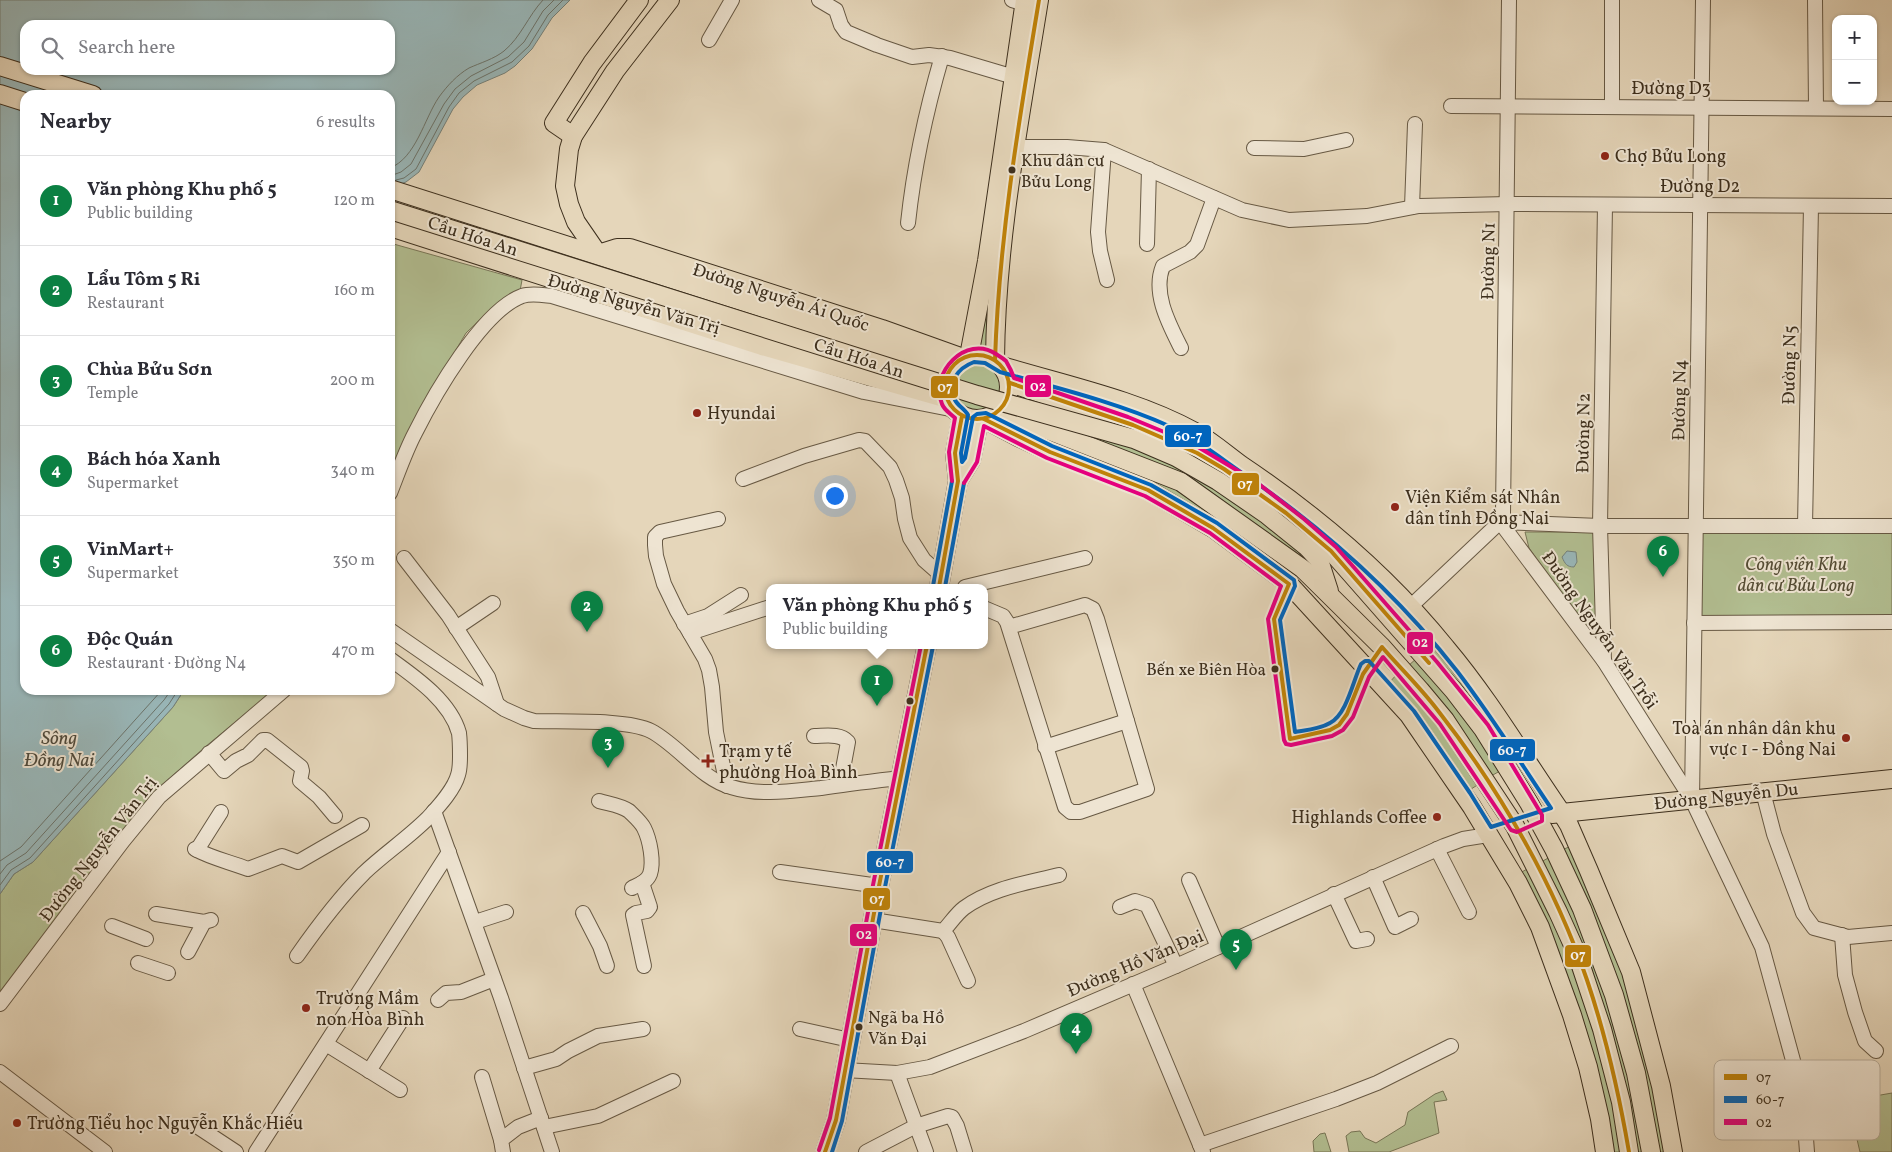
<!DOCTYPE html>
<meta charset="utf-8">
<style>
:root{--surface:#fff;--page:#f7f7f7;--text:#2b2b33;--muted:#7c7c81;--line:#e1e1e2;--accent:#0b8043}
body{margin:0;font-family:Vollkorn,serif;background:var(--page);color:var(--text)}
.controls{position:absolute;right:15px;top:15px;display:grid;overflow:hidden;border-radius:10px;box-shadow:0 1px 4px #0004}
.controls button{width:45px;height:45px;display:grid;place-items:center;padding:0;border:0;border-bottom:1px solid var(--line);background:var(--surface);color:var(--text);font:25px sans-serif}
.you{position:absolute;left:834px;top:495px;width:18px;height:18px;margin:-12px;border:4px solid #fff;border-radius:50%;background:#1a73e8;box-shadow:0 0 0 8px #1a73e833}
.badge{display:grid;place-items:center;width:32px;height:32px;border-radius:50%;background:var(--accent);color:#fff;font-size:16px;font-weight:700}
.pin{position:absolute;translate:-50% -41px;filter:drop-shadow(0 1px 2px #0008)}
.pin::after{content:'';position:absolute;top:26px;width:18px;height:15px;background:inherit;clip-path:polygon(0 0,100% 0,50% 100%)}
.popup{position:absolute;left:766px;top:584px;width:222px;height:65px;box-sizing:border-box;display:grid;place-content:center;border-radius:10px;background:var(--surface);filter:drop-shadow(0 1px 4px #0005);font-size:16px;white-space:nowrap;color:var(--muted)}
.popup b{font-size:19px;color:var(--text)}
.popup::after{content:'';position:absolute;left:50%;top:100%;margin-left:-10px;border:10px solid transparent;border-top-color:var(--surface)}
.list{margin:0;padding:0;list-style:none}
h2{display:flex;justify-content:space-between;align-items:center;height:65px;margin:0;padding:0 20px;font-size:21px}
h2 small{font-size:16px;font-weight:400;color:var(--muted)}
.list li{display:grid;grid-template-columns:32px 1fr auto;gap:15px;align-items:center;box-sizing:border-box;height:90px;padding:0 20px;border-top:1px solid var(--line)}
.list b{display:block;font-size:19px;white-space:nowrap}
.list p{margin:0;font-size:16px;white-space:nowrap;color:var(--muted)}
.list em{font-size:16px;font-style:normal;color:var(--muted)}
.icon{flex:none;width:28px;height:28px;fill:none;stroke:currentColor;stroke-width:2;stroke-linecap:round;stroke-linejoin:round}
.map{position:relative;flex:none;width:1892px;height:1152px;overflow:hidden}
.search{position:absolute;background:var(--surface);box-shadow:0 1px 4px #0004;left:20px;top:20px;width:375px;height:55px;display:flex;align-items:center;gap:12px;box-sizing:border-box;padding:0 18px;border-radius:15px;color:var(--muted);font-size:19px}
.panel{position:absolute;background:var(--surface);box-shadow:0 1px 4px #0004;left:20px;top:90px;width:375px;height:605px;border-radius:15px}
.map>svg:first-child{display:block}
.green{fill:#b2be91;stroke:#787657}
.water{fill:#99b7b9;stroke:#74817b;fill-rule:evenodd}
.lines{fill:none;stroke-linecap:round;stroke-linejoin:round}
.shore{stroke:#6b736b;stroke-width:1}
.minor-casing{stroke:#675944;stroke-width:16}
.major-casing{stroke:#3d2f1d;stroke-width:20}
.minor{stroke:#eee4d2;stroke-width:14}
.major{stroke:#e5d6ba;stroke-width:18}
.major-bridge-casing{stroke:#3d2f1d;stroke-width:20;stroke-linecap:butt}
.major-bridge{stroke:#e5d6ba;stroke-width:18}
.bus-1-casing{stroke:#eee4d2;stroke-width:8}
.bus-2-casing{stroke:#eee4d2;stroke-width:8}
.bus-3-casing{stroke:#eee4d2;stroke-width:8}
.bus-1{stroke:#bf8209;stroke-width:4}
.bus-2{stroke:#0065bd;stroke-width:4}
.bus-3{stroke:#e5007d;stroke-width:4}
.poi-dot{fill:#8f2418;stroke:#eee4d2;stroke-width:2}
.bus-dot{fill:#3d2f1d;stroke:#eee4d2;stroke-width:2}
.labels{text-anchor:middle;stroke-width:4;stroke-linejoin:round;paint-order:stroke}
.bus-label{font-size:17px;fill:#3d2f1d;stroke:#eee4d2;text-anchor:start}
.street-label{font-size:18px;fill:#3d2f1d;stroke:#eee4d2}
.poi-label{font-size:18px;fill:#3d2f1d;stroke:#eee4d2;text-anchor:start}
.park-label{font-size:18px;font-style:italic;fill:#544c34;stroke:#eee4d2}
.water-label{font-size:19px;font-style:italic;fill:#4f4a3c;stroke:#eee4d2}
.key{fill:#eee4d2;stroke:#b9ae9c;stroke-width:1}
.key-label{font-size:14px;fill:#3d2f1d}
.line-badge{stroke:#eee4d2;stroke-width:2}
.badge-label{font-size:14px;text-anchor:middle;font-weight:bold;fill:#fff}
</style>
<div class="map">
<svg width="1892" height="1152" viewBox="0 0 1892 1152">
<rect width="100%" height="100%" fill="#e5d6ba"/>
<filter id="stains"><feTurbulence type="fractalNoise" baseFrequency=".004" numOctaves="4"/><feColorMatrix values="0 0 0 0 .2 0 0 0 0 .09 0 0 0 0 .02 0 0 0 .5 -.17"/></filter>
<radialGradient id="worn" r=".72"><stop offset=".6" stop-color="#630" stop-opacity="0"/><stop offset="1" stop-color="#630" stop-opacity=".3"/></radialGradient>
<!-- green -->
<g class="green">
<polygon points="390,243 522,280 520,291 493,307 466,333 432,390 390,475"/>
<polygon points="985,313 987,314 988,350 977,348"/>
<circle cx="977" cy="387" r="25"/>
<polygon points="1053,388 1135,412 1192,438 1232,466"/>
<polygon points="1016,392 1130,431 1323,552 1309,565 1083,436 1014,401"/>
<polygon points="1039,434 1178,488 1298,573 1297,583 1283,572 1038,439"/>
<polygon points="1700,530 1892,530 1892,618 1698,618"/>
<polygon points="1525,532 1596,532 1596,614 1594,625 1586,626 1570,607 1529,548"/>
<polygon points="1435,644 1518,760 1512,764 1428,651"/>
<polygon points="1417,658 1477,733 1500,771 1491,776 1408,666"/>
<polygon points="1397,674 1439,724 1479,784 1468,791 1389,683"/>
<polygon points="184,690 274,690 205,747 153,793 0,992 0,894 14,874 33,862 173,707"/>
<polygon points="1571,846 1625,974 1654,1087 1666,1152 1658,1152 1562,850"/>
<path d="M 1550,857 C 1572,904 1593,950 1608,999 C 1625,1049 1634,1101 1645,1152 L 1636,1152 L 1541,862 Z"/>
<polygon points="1529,868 1553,916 1583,991 1614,1102 1622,1152 1612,1152 1520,873"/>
<polygon points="1443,1091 1447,1100 1434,1102 1439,1133 1389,1152 1349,1152 1346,1136 1351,1132 1360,1131 1365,1138 1376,1143 1405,1125 1408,1112 1435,1094"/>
<polygon points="1892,1093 1892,1152 1860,1152 1856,1135 1860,1134 1852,1106 1876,1101 1875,1096"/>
<polygon points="1325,1133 1331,1152 1314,1152 1313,1141 1320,1134"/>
</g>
<!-- water -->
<g class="water">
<path d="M 0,0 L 570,0 L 552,18 L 532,49 L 515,66 L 505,73 L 477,85 L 463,97 L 453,109 L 419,172 L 406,182 L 390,188 L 390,95 L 25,95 L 25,690 L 184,690 L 173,707 L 33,862 L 14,874 L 0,894 ZM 25,25 L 390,25 L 390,70 L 25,70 Z"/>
<path d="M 1567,551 L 1576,552 L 1577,562 L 1574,567 C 1567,567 1565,564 1562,557 Z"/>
</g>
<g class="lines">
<!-- shore -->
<g class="shore">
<path d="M 390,168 C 416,158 424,119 439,97 C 447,86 457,75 469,68 C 480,63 494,59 504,51 C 521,37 528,16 543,0"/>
<polyline points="390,176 401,172 411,164 444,104 455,89 471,76 508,57 524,42 543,11 554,0"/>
<polyline points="396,180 404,178 416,169 449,107 459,93 474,81 512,62 529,46 548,15 563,0"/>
<polyline points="0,861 21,847 162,690"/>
<polyline points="0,874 7,865 26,853 164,700 171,690"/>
<polyline points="0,885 11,870 30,858 169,704 178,690"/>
</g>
<!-- minor casing -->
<g class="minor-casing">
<g id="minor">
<polyline points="819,0 836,10 841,25 846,32 877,45 912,57 929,55 950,58 1014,77"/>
<polyline points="1012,0 1025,4"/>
<polyline points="1612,0 1612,107"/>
<polyline points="1815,0 1816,108"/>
<polyline points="709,40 732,0"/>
<polyline points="1451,106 1892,109"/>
<polyline points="1016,147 1067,147 1104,150 1242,210 1289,220 1367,216 1419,206 1508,204 1892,206"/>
<polyline points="1254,148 1304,149 1346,140"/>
<polyline points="1104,150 1098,232 1100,251 1107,280"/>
<polyline points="1412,207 1415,124"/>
<path d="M 908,223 C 914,166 926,111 942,56"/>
<polyline points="1147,244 1149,169"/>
<path d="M 1181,348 C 1169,324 1152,293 1163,266 L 1190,252 L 1197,245 L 1214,198"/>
<polyline points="743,479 804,456 859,440 865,441 890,467 896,480 902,498 905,519 910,538 924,560 941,575"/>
<path d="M 390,493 C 398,473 405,452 415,433 C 434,395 482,311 522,296 C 531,293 542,295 552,296 L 864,392 L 955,410"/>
<polyline points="718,519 660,532 655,537 655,545 656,556 664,584 677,611 705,659 709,670 712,687 716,732 727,786"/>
<polyline points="1500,522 1604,661 1692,800 1762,947 1803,1097 1807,1152"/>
<polyline points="1500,522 1503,514 1509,0"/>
<polyline points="1805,526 1811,206"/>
<polyline points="404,558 448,615 488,677 497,704"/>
<polyline points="965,587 1085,558"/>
<polyline points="1410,607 1500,522 1600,526 1892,526"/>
<polyline points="984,608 1003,616 1007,622 1065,807 1071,812 1080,812 1147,789 1097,619 1093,609 1085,605 1009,627"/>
<polyline points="1694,623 1892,622"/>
<polyline points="684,624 708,616 741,595"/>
<polyline points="456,628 493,603"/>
<path d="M 390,630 L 504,709 L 524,718 L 534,721 C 562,722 629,719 651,731 C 678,745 701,779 731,787 C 760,796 791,791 821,788 C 847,784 874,781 900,778"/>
<polyline points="690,633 770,607"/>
<polyline points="1604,661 1600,526 1605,205"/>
<path d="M 814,736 C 825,736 840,733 848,742 L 840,785"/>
<polyline points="1045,747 1127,721"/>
<polyline points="209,753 224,771 236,761 248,755 263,740 267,740 301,767 302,771 300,781 319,797 335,816"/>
<polyline points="1763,792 1774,834 1803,913 1814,928 1848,937 1892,933"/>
<polyline points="1692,800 1703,0"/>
<path d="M 599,801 C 609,804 620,805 629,811 C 634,816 641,822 644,828 C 650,840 654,862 650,874 C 647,882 638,885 632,888"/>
<polyline points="434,811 501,998 552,1152"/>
<path d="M 195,849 C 211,858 230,862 248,869 L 282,856 L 298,862 L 362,825"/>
<polyline points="1437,849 1469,912"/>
<polyline points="197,850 221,812"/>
<polyline points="780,872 879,886"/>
<polyline points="1373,877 1395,927 1411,919"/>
<polyline points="1189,880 1218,947"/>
<polyline points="642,883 650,907 647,911 636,913 633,915 644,966"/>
<polyline points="1334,894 1356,941 1367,939"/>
<polyline points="1120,907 1135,901 1147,905 1176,966"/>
<polyline points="583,913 600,946 607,966"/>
<polyline points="156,914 204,922 211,920"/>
<path d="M 873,920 L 943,931 C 950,924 956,914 964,908 C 991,888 1027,883 1059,875"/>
<polyline points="475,922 506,912"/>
<polyline points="112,926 146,939"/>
<polyline points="943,931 948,937 968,981"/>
<polyline points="1842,935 1845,975 1855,1012 1865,1041 1876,1051"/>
<polyline points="188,952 204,922"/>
<path d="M 297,956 C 318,926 338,899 364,873 C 384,854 408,838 428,818 C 438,807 454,790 458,775 C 460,769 460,762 460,756 C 460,749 460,741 459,733 C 450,701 415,677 390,659"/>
<polyline points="138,963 168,973"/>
<polyline points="1133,984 1203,1152"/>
<polyline points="438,1000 446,993 461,992 494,979"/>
<polyline points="0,1004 123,841 159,797 284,690"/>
<polyline points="800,1029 850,1040"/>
<polyline points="326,1044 400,1090"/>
<polyline points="524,1068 556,1059 568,1051 598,1036 643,1029"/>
<polyline points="844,1070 897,1073 930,1067 1024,1031 1176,966 1444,846 1463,839 1488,835"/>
<polyline points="369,1071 403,1018"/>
<polyline points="0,1072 105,1152"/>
<polyline points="897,1073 926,1152"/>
<polyline points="482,1077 501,1140"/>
<polyline points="195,1125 236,1152"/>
<polyline points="544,1127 598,1116 673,1081"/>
<polyline points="1200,1145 1336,1099 1377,1083 1451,1046"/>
<polyline points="256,1152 449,852"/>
<polyline points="503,1152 501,1140 518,1127 541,1118"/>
<polyline points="866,1152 916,1126 948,1116 952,1117 957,1126 965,1152"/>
</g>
</g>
<!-- major casing -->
<g class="major-casing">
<g id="major">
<polyline points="0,66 93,95"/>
<polyline points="0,94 25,102"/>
<polyline points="573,136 554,123 592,63 639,0"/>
<polyline points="390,189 951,368"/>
<polyline points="390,227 762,346 948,399"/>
<polyline points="598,254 617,248 630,248 882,329 963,358"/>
<polyline points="598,254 576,222 569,204 565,186 569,149 573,136 615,71 670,0"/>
<circle cx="977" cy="387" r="32"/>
<polyline points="969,356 987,261 1025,0"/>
<path d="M 995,360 C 996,239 1020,119 1039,0"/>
<path d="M 1002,366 C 1065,385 1137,400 1195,432 C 1211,441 1226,454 1241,465 C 1317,516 1388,576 1446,648 C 1489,699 1523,757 1561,812 L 1569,825 L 1589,871 L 1631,972 L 1661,1086 L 1673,1152"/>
<polyline points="1010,383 1133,425 1197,453 1224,469 1286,513 1331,551 1454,691 1483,729 1529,803 1554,849 1582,909 1614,995 1636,1073 1651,1152"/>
<polyline points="999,411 1181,482 1303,569 1382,647 1420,690 1445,720 1515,826 1558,912 1577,954 1602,1029 1621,1102 1629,1152"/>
<polyline points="984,419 1018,437 1050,452 1148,490 1213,528 1289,584 1409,715 1472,807 1518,883 1540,927 1572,1015 1588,1067 1600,1119 1605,1152"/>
<polyline points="958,481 971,460 979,420"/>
<polyline points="1307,547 1319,560 1329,591"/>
<polyline points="939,587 958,481 955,453 962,416"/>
<polyline points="1552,814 1892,779"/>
<polyline points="825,1152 836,1120 879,886 927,645"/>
</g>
</g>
<!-- minor -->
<use href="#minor" class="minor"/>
<!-- major -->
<use href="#major" class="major"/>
<!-- major-bridge casing -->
<g class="major-bridge-casing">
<polyline id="major-bridge" points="390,210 977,395 1134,439 1176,457 1218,481 1266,514 1307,547"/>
</g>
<!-- major-bridge -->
<use href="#major-bridge" class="major-bridge"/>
<!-- bus-1 casing -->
<g class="bus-1-casing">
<g id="bus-1">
<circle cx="977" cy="387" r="32"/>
<path d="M 995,360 C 999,238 1019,120 1039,0"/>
<polyline points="1010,383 1133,425 1197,453 1224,469 1286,513 1331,551 1429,663"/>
<path d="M 984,419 L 1050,452 L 1148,490 L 1213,528 L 1289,584 L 1274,619 L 1290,739 L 1330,730 L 1339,725 L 1347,714 L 1363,674 L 1382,647 C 1401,669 1422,689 1439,712 C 1500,790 1555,886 1587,980 C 1606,1036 1619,1094 1629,1152"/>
<polyline points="939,587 958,481 955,453 962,416"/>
<polyline points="825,1152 836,1120 879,886 927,645"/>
</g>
</g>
<!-- bus-2 casing -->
<g class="bus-2-casing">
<g id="bus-2">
<path d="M 974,362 L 985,363 L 1000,372 C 1057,388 1115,402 1169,426 C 1199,440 1224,461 1251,479 C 1329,533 1399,597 1457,671 C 1491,715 1520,762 1551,808 L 1491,827 L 1470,793 L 1414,711 L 1369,661 L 1365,661 L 1361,664 C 1353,681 1347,714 1330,723 C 1320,729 1307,730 1295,732 L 1280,620 L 1295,586 L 1294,580 L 1217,523 L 1151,485 L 1052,446 L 986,413 L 977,414 L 973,417 L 965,458 L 962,462 L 961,453 L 968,415 C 965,409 958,406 955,400 C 946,383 958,368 974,362 Z"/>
<polyline points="933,586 952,481"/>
<polyline points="945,587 964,483"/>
<polyline points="832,1152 842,1121 885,887 933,646"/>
</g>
</g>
<!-- bus-3 casing -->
<g class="bus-3-casing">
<g id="bus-3">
<path d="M 952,481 L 949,452 L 955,418 C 951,414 944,410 942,404 C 929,373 966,334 996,354 C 999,356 1003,358 1006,361 C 1009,366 1012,372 1014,378 L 1128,417 L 1193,444 L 1255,481 L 1304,519 L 1336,547 L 1437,662 L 1488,725 L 1542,815 L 1542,821 L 1517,832 L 1511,830 L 1440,724 L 1383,657 L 1369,677 L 1353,717 L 1343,730 L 1332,736 L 1291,745 L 1286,744 L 1284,740 L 1268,619 L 1281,586 L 1210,533 L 1145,496 L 1047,458 L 984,426 L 977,462 L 964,483"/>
<polyline points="819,1150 830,1118 873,885 921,645"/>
</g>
</g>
<!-- bus-1 -->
<use href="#bus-1" class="bus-1"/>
<!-- bus-2 -->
<use href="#bus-2" class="bus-2"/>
<!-- bus-3 -->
<use href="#bus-3" class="bus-3"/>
</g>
<!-- markers -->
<g class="poi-dot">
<circle cx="1605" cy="156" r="5"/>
<circle cx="697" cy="413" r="5"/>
<circle cx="1395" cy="507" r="5"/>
<circle cx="1846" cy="738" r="5"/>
<path d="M705.5 753.5h5v5h5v5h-5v5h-5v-5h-5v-5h5z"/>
<circle cx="1437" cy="817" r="5"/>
<circle cx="306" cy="1008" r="5"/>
<circle cx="17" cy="1123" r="5"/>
</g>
<g class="bus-dot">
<circle cx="1012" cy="170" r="4.5"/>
<circle cx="1275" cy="669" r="4.5"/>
<circle cx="910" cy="701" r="4.5"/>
<circle cx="859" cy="1027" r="4.5"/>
</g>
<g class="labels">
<!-- bus labels -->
<g class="bus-label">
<text x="1021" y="166">Khu dân cư<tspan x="1021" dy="21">Bửu Long</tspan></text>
<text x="1266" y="675" text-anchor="end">Bến xe Biên Hòa</text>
<text x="868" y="1023">Ngã ba Hồ<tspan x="868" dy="21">Văn Đại</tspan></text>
</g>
<!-- street labels -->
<g class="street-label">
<text x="1671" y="94">Đường D3</text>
<text x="1700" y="192">Đường D2</text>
<text transform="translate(473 236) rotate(18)" y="6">Cầu Hóa An</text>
<text transform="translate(1488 261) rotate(-89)" y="6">Đường N1</text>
<text transform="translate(781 297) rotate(18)" y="6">Đường Nguyễn Ái Quốc</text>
<text transform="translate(634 304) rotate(16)" y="6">Đường Nguyễn Văn Trị</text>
<text transform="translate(859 358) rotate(18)" y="6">Cầu Hóa An</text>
<text transform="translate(1789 365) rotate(-89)" y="6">Đường N5</text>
<text transform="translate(1679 400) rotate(-89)" y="6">Đường N4</text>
<text transform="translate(1583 433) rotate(-89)" y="6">Đường N2</text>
<text transform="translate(1600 630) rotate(55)" y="6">Đường Nguyễn Văn Trỗi</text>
<text transform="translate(1726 796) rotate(-6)" y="6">Đường Nguyễn Du</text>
<text transform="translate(98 849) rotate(-52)" y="6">Đường Nguyễn Văn Trị</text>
<text transform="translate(1135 963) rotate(-23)" y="6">Đường Hồ Văn Đại</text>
</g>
<!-- poi labels -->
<g class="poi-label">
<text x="1615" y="162">Chợ Bửu Long</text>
<text x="707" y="419">Hyundai</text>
<text x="1405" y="503">Viện Kiểm sát Nhân<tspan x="1405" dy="21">dân tỉnh Đồng Nai</tspan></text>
<text x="1836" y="734" text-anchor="end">Toà án nhân dân khu<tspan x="1836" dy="21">vực 1 - Đồng Nai</tspan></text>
<text x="719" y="757">Trạm y tế<tspan x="719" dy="21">phường Hoà Bình</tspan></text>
<text x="1427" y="823" text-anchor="end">Highlands Coffee</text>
<text x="316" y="1004">Trường Mầm<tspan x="316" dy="21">non Hòa Bình</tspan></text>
<text x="27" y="1129">Trường Tiểu học Nguyễn Khắc Hiếu</text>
</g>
<!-- park labels -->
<g class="park-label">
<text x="1796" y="570">Công viên Khu<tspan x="1796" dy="21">dân cư Bửu Long</tspan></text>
</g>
<!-- water labels -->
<g class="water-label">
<text x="59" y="744">Sông<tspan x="59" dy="22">Đồng Nai</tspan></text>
</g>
</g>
<!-- legend -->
<rect x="1714" y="1060" width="166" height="80" rx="8" class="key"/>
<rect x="1724" y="1074" width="23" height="6" fill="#bf8209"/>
<rect x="1724" y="1096" width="23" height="7" fill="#0065bd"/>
<rect x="1724" y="1119" width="23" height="6" fill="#e5007d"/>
<g class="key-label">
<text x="1756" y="1082">07</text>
<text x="1756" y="1104">60-7</text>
<text x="1756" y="1127">02</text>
</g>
<g class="line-badge">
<rect x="1024" y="374" width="28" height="24" rx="5" fill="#e5007d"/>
<rect x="930" y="375" width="29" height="24" rx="5" fill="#bf8209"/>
<rect x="1164" y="424" width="48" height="24" rx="5" fill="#0065bd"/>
<rect x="1231" y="472" width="29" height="24" rx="5" fill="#bf8209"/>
<rect x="1406" y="631" width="28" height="24" rx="5" fill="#e5007d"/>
<rect x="1489" y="738" width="47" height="24" rx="5" fill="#0065bd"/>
<rect x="866" y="850" width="48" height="24" rx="5" fill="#0065bd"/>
<rect x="862" y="887" width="29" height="24" rx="5" fill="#bf8209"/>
<rect x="849" y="923" width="29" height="24" rx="5" fill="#e5007d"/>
<rect x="1564" y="944" width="28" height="24" rx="5" fill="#bf8209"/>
</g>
<g class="badge-label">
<text x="1038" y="391">02</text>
<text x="945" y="392">07</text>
<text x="1188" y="441">60-7</text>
<text x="1245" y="489">07</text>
<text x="1420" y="647">02</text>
<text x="1512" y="755">60-7</text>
<text x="890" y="867">60-7</text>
<text x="877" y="904">07</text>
<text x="864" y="939">02</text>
<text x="1578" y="960">07</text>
</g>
<rect width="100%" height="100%" filter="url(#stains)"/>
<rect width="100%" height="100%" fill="url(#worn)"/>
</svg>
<div class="controls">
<button>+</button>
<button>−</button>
</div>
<div class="you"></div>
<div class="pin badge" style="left:877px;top:706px">1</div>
<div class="popup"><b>Văn phòng Khu phố 5</b>Public building</div>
<div class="pin badge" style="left:587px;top:632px">2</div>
<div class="pin badge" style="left:608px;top:768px">3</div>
<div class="pin badge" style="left:1076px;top:1054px">4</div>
<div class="pin badge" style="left:1236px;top:970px">5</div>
<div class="pin badge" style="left:1663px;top:577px">6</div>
<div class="search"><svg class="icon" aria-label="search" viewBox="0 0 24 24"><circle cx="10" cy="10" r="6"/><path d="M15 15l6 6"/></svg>Search here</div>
<section class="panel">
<h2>Nearby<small>6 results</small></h2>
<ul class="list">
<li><span class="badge">1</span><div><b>Văn phòng Khu phố 5</b><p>Public building</p></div><em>120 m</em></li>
<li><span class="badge">2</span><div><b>Lẩu Tôm 5 Ri</b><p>Restaurant</p></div><em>160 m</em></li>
<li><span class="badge">3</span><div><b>Chùa Bửu Sơn</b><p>Temple</p></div><em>200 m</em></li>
<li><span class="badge">4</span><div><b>Bách hóa Xanh</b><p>Supermarket</p></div><em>340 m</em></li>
<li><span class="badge">5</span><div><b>VinMart+</b><p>Supermarket</p></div><em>350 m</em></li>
<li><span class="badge">6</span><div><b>Độc Quán</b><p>Restaurant · Đường N4</p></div><em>470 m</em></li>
</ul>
</section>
</div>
